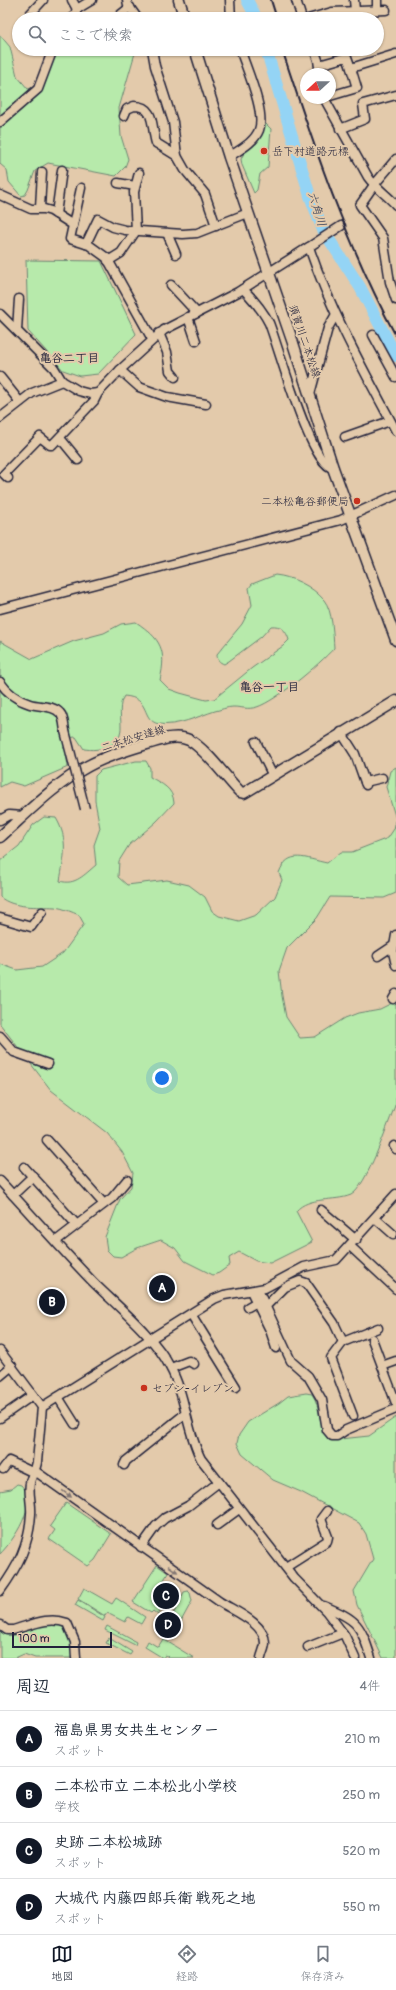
<!DOCTYPE html>
<html lang="ja">
<meta charset="utf-8">
<style>
:root{--surface:#fff;--page:#f2f2f3;--text:#1f2937;--muted:#747a83;--line:#e0e1e3;--accent:#111827}
body{margin:0;font-family:Pangolin,"Klee One",sans-serif;background:var(--page);color:var(--text)}
.compass{position:absolute;left:300px;top:68px;width:36px;height:36px;border-radius:50%;background:var(--surface);box-shadow:0 1px 3px #0004;rotate:249deg}
.scale{position:absolute;left:12px;bottom:10px;width:100px;box-sizing:border-box;padding-left:4px;border:2px solid #22223b;border-top:0;font-size:11px;line-height:14px;white-space:nowrap;color:#22223b;-webkit-text-stroke:3px #e3caab;paint-order:stroke}
.you{position:absolute;left:162px;top:1078px;width:14px;height:14px;margin:-10px;border:3px solid #fff;border-radius:50%;background:#1a73e8;box-shadow:0 0 0 6px #1a73e833}
.badge{display:grid;place-items:center;width:26px;height:26px;border-radius:50%;background:var(--accent);color:#fff;font-size:13px;font-weight:700}
.pin{position:absolute;translate:-50% -50%;border:2px solid #fff;box-shadow:0 1px 4px #0006}
.list{margin:0;padding:0;list-style:none}
h2{display:flex;justify-content:space-between;align-items:center;height:52px;margin:0;padding:0 16px;font-size:17px}
h2 small{font-size:13px;font-weight:400;color:var(--muted)}
.list li{display:grid;grid-template-columns:26px 1fr auto;gap:12px;align-items:center;box-sizing:border-box;height:56px;padding:0 16px;border-top:1px solid var(--line)}
.list b{display:block;font-size:15px;white-space:nowrap}
.list p{margin:0;font-size:13px;white-space:nowrap;color:var(--muted)}
.list em{font-size:13px;font-style:normal;color:var(--muted)}
.icon{flex:none;width:22px;height:22px;fill:none;stroke:currentColor;stroke-width:2;stroke-linecap:round;stroke-linejoin:round}
.map{position:relative;flex:none;width:396px;height:1658px;overflow:hidden}
.search{position:absolute;background:var(--surface);box-shadow:0 1px 3px #0004;left:12px;right:12px;top:12px;height:44px;display:flex;align-items:center;gap:10px;box-sizing:border-box;padding:0 14px;border-radius:22px;color:var(--muted);font-size:15px}
.sheet{height:276px;background:var(--surface)}
nav{display:flex;justify-content:space-around;align-items:center;box-sizing:border-box;height:56px;border-top:1px solid var(--line);background:var(--surface);font-size:11px;color:var(--muted)}
nav a{display:grid;justify-items:center;gap:2px}
nav .on{color:var(--accent)}
.map>svg:first-child{display:block}
.green{fill:#b7eaab;stroke:#6c8673}
.lines{fill:none;stroke-linecap:round;stroke-linejoin:round}
.river{stroke:#94d4f5;stroke-width:12}
.minor-casing{stroke:#22223b;stroke-width:11}
.major-casing{stroke:#22223b;stroke-width:13}
.minor{stroke:#e3caab;stroke-width:8}
.major{stroke:#e3caab;stroke-width:10}
.rail{stroke:#22223b;stroke-width:2}
.minor-bridge-casing{stroke:#22223b;stroke-width:11;stroke-linecap:butt}
.minor-bridge{stroke:#e3caab;stroke-width:8}
.oneway{fill:#827673}
.poi-dot{fill:#c8321e;stroke:#e3caab;stroke-width:1.5}
.labels{text-anchor:middle;stroke-width:4;stroke-linejoin:round;paint-order:stroke}
.poi-label{font-size:11px;fill:#22223b;stroke:#e3caab;text-anchor:start}
.street-label{font-size:11px;fill:#22223b;stroke:#e3caab}
.water-label{font-size:12px;font-style:italic;fill:#333d57;stroke:#e3caab}
.neighbourhood-label{font-size:12px;font-weight:bold;fill:#22223b;stroke:#e3caab}
</style>
<div class="map">
<svg width="396" height="1658" viewBox="0 0 396 1658">
<rect width="100%" height="100%" fill="#e3caab"/>
<filter id="ink" filterUnits="userSpaceOnUse"><feTurbulence type="fractalNoise" baseFrequency=".025" numOctaves="2"/><feDisplacementMap in="SourceGraphic" scale="8" xChannelSelector="R" yChannelSelector="G"/><feConvolveMatrix kernelMatrix="1 2 1 2 8 2 1 2 1" color-interpolation-filters="sRGB"/></filter>
<g filter="url(#ink)">
<!-- green -->
<g class="green">
<polygon points="0,35 10,47 17,76 28,89 34,87 50,58 58,49 135,49 135,53 119,108 121,136 128,159 125,167 116,176 48,163 35,171 28,190 25,195 21,196 9,182 7,170 0,164"/>
<polygon points="265,123 271,129 268,167 260,174 257,190 254,193 242,165 241,159 244,153 257,143 263,132"/>
<polygon points="26,260 101,261 136,334 98,374 80,376 63,370 28,331"/>
<path d="M 275,575 C 293,577 312,586 324,600 C 333,611 333,635 334,648 C 320,664 276,701 257,707 C 247,710 242,707 233,707 C 227,707 220,710 215,711 C 199,716 176,727 159,724 C 140,720 152,698 124,696 C 113,713 133,739 106,747 C 98,750 92,750 84,749 L 76,737 L 64,738 L 68,767 L 24,786 L 10,782 L 0,787 L 0,641 L 32,659 L 74,641 L 104,633 L 121,624 L 136,622 C 161,639 167,650 160,680 L 169,689 L 180,693 L 206,700 L 214,699 L 252,668 L 283,646 L 289,640 C 286,630 281,625 271,626 L 261,637 L 229,661 L 224,664 C 219,662 217,660 217,654 L 242,624 L 252,605 L 249,588 L 252,584 Z"/>
<path d="M 136,761 L 146,761 L 150,768 L 150,777 C 162,784 173,788 174,803 L 156,822 L 129,845 L 119,861 L 118,877 L 127,885 L 167,880 L 189,885 L 205,897 L 212,911 L 219,916 L 239,921 L 256,915 L 275,897 L 282,880 L 279,873 C 288,848 306,859 327,863 L 341,852 L 352,852 L 388,838 L 394,829 L 396,820 L 396,893 L 384,898 L 330,897 L 317,918 L 287,948 L 279,971 L 282,996 L 286,1017 L 300,1038 L 315,1037 L 345,1018 L 358,1013 L 380,1009 L 396,1001 L 396,1103 C 389,1121 366,1188 351,1195 C 334,1202 309,1196 296,1211 L 312,1242 L 270,1263 L 256,1261 L 239,1252 L 229,1258 L 230,1265 L 219,1273 L 213,1275 L 185,1261 L 175,1248 L 161,1240 L 137,1248 L 121,1257 L 113,1256 L 107,1250 L 105,1237 L 120,1199 L 131,1187 L 133,1173 L 122,1152 L 107,1133 L 51,1090 L 0,1024 L 0,964 L 17,970 L 42,967 L 63,953 L 84,924 L 79,915 C 72,912 63,908 55,907 C 38,906 14,909 0,897 L 0,861 L 19,846 L 33,825 L 44,817 L 56,818 C 69,840 64,857 60,881 C 75,886 85,874 96,865 L 94,845 L 100,828 L 95,801 L 95,776 L 101,770 Z"/>
<polygon points="396,767 396,819 386,787 390,771"/>
<path d="M 306,1393 L 312,1394 C 322,1408 317,1429 331,1440 L 369,1436 L 396,1417 L 396,1658 L 383,1658 L 357,1605 L 354,1591 L 373,1559 L 366,1534 L 359,1523 L 301,1492 L 273,1480 L 242,1454 L 237,1443 L 239,1435 L 248,1422 L 279,1403 L 288,1396 Z"/>
<path d="M 17,1484 L 21,1485 C 40,1503 13,1541 0,1554 L 0,1491 L 11,1489 Z"/>
<polygon points="66,1503 111,1534 95,1560 88,1566 49,1539 55,1530 50,1526"/>
<polygon points="157,1565 168,1573 159,1588 169,1594 158,1615 153,1611 151,1613 133,1602"/>
<polygon points="84,1588 112,1604 116,1598 145,1617 141,1624 128,1617 125,1622 107,1613 105,1616 78,1599"/>
<polygon points="188,1591 190,1593 192,1601 174,1634 166,1629 184,1592"/>
<polygon points="78,1600 105,1617 103,1621 75,1605"/>
<path d="M 56,1623 C 70,1628 71,1644 73,1658 L 35,1658 L 24,1654 L 15,1658 L 0,1658 L 0,1631 C 11,1639 26,1630 37,1627 C 43,1625 49,1624 56,1623 Z"/>
<polygon points="107,1626 136,1642 135,1645 105,1630"/>
<polygon points="109,1638 132,1652 130,1655 106,1643"/>
<polygon points="163,1639 194,1658 170,1658 165,1655 163,1658 145,1647 148,1641 158,1647"/>
</g>
<g class="lines">
<!-- river -->
<g class="river">
<polyline points="247,0 257,19"/>
<polyline points="266,49 310,196 323,230 360,287 396,356"/>
</g>
<!-- minor casing -->
<g class="minor-casing">
<g id="minor">
<polyline points="72,0 77,9 92,0"/>
<polyline points="127,0 128,5 138,19"/>
<polyline points="230,0 231,19"/>
<polyline points="296,0 302,19"/>
<polyline points="354,0 355,10"/>
<polyline points="377,0 377,10"/>
<polyline points="30,14 43,0"/>
<polyline points="120,15 130,7"/>
<polyline points="73,19 77,9"/>
<polyline points="308,19 332,12 386,10"/>
<polyline points="152,49 155,66 173,122 177,156 185,170 205,194 216,226"/>
<polyline points="314,49 318,60 320,74"/>
<polyline points="319,65 347,57 351,68"/>
<polyline points="330,96 357,88 351,68 396,54"/>
<path d="M 324,98 L 368,177 C 375,187 387,195 396,205"/>
<path d="M 124,116 L 127,109 L 134,106 C 156,106 151,128 156,143 L 177,156"/>
<polyline points="0,122 38,89 53,49"/>
<polyline points="340,129 365,119 363,104 396,95"/>
<path d="M 229,157 C 239,150 254,143 259,130 C 266,112 246,68 240,49"/>
<polyline points="396,159 374,185 360,205 383,238 390,282 396,300"/>
<polyline points="118,183 135,186"/>
<polyline points="81,188 70,239 89,245 107,258 152,339"/>
<polyline points="0,195 31,209 44,209 51,211 73,225"/>
<polyline points="40,208 42,172"/>
<polyline points="56,214 62,170"/>
<path d="M 341,226 L 309,247 C 331,312 364,371 396,431"/>
<polyline points="167,233 176,254"/>
<polyline points="86,244 98,219 113,227 125,230 183,234 197,233 248,213"/>
<polyline points="108,261 121,253 136,231 134,192 139,173"/>
<polyline points="171,285 197,313"/>
<path d="M 243,289 C 252,298 263,311 269,323 C 278,345 311,467 333,468"/>
<polyline points="0,314 54,368 62,381 79,391 90,394 98,393 120,370 164,330 238,292 309,247"/>
<polyline points="188,317 196,341"/>
<polyline points="17,330 19,299"/>
<polyline points="159,333 167,352 170,371 175,377"/>
<polyline points="373,335 396,377"/>
<polyline points="120,370 139,387 167,397 206,404"/>
<polyline points="0,377 20,402"/>
<polyline points="310,394 328,328 335,316"/>
<polyline points="0,418 32,393 62,381"/>
<polyline points="345,437 390,421"/>
<polyline points="60,438 78,460"/>
<polyline points="8,478 4,474 40,437 50,445 52,445 94,401 98,393"/>
<polyline points="0,609 341,520 396,495"/>
<path d="M 0,682 C 8,694 17,700 30,704 C 40,707 53,705 60,713 C 64,717 64,726 65,731"/>
<polyline points="341,732 355,754 366,785"/>
<polyline points="256,742 273,776"/>
<polyline points="365,782 382,778"/>
<polyline points="0,820 9,815 23,816"/>
<polyline points="0,918 31,927 42,912"/>
<polyline points="396,935 393,952 396,965"/>
<polyline points="378,956 393,946"/>
<polyline points="393,999 396,994"/>
<polyline points="0,1036 14,1052 48,1064"/>
<polyline points="47,1140 104,1204"/>
<polyline points="394,1146 396,1149"/>
<polyline points="24,1167 76,1224"/>
<path d="M 0,1181 C 31,1214 61,1249 93,1282 C 117,1306 155,1337 170,1367 C 186,1396 186,1430 201,1459 L 294,1578 L 327,1612 L 345,1636 L 355,1658"/>
<polyline points="13,1195 33,1176"/>
<polyline points="321,1210 356,1240"/>
<polyline points="375,1218 393,1234"/>
<polyline points="56,1241 112,1198 127,1180"/>
<polyline points="350,1246 396,1289"/>
<polyline points="258,1290 291,1361 308,1376 322,1400 327,1430 332,1436 337,1436 346,1430 396,1409"/>
<polyline points="251,1291 270,1330 276,1348"/>
<polyline points="266,1306 285,1287 300,1281 306,1283 334,1323 343,1342 378,1328"/>
<polyline points="248,1307 255,1303"/>
<polyline points="191,1314 236,1387"/>
<polyline points="372,1339 396,1403"/>
<polyline points="343,1342 331,1358 353,1416"/>
<path d="M 0,1351 L 42,1407 L 37,1462 C 36,1470 31,1475 30,1483 C 28,1493 32,1504 31,1514 C 29,1546 18,1566 0,1591"/>
<polyline points="382,1366 396,1361"/>
<polyline points="171,1368 189,1361 194,1364"/>
<polyline points="0,1376 12,1366"/>
<polyline points="58,1397 75,1424"/>
<polyline points="42,1407 214,1299 224,1295 265,1288 304,1267 336,1260 396,1194"/>
<polyline points="0,1418 33,1395"/>
<polyline points="124,1465 126,1461 186,1413"/>
<path d="M 3,1469 L 9,1461 L 30,1471 L 35,1471 L 220,1602 C 234,1611 265,1623 265,1643 C 265,1648 262,1653 261,1658"/>
<polyline points="217,1525 239,1509"/>
<polyline points="141,1547 156,1526 165,1518 188,1506 219,1482"/>
<polyline points="286,1567 327,1541 328,1537 321,1519 327,1511"/>
<path d="M 324,1606 C 358,1620 360,1624 371,1658"/>
<path d="M 0,1625 L 7,1630 L 13,1630 C 31,1625 49,1616 67,1623 L 75,1642 L 76,1658"/>
<polyline points="308,1647 343,1633"/>
</g>
</g>
<!-- major casing -->
<g class="major-casing">
<g id="major">
<polyline points="179,0 185,19"/>
<polyline points="195,49 229,157 292,340 333,468 396,640"/>
<path d="M 0,837 C 28,812 55,784 88,766 C 106,756 127,750 147,744 C 161,740 176,734 189,740 C 205,748 227,779 240,792 L 244,793 L 396,701"/>
</g>
</g>
<!-- minor -->
<use href="#minor" class="minor"/>
<!-- major -->
<use href="#major" class="major"/>
<!-- rail -->
<g class="rail">
<polyline points="271,0 277,19"/>
<path d="M 282,49 C 314,147 347,245 396,336"/>
</g>
<!-- minor-bridge casing -->
<g class="minor-bridge-casing">
<polyline id="minor-bridge" points="65,731 85,809"/>
</g>
<!-- minor-bridge -->
<use href="#minor-bridge" class="minor-bridge"/>
</g>
<!-- one-way arrows -->
<defs><path id="oneway-solid" d="M-6-.8H1V-3.2L6.5 0L1 3.2V.8H-6Z"/></defs>
<g class="oneway">
<use href="#oneway-solid" transform="translate(67 1494) rotate(36)"/>
<use href="#oneway-solid" transform="translate(173 1569) rotate(35)"/>
</g>
</g>
<!-- markers -->
<g class="poi-dot">
<circle cx="264" cy="151" r="4"/>
<circle cx="357" cy="501" r="4"/>
<circle cx="144" cy="1388" r="4"/>
</g>
<g class="labels">
<!-- poi labels -->
<g class="poi-label">
<text x="272" y="155">岳下村道路元標</text>
<text x="349" y="505" text-anchor="end">二本松亀谷郵便局</text>
<text x="152" y="1392">セブン-イレブン</text>
</g>
<!-- street labels -->
<g class="street-label">
<text transform="translate(305 341) rotate(71)" y="4">須賀川二本松線</text>
<text transform="translate(133 738) rotate(-17)" y="4">二本松安達線</text>
</g>
<!-- water labels -->
<g class="water-label">
<text transform="translate(317 209) rotate(72)" y="4">六角川</text>
</g>
<!-- neighbourhood labels -->
<g class="neighbourhood-label">
<text x="69" y="362">亀谷二丁目</text>
<text x="269" y="691">亀谷一丁目</text>
</g>
</g>
</svg>
<svg class="compass" viewBox="-18 -18 36 36"><path d="M0-13l5 13h-10z" fill="#e53935"/><path d="M0 13l5-13h-10z" fill="#747a83"/></svg>
<div class="scale">100 m</div>
<div class="you"></div>
<div class="pin badge" style="left:162px;top:1288px">A</div>
<div class="pin badge" style="left:52px;top:1302px">B</div>
<div class="pin badge" style="left:166px;top:1596px">C</div>
<div class="pin badge" style="left:168px;top:1625px">D</div>
<div class="search"><svg class="icon" aria-label="search" viewBox="0 0 24 24"><circle cx="10" cy="10" r="6"/><path d="M15 15l6 6"/></svg>ここで検索</div>
</div>
<section class="sheet">
<h2>周辺<small>4件</small></h2>
<ul class="list">
<li><span class="badge">A</span><div><b>福島県男女共生センター</b><p>スポット</p></div><em>210 m</em></li>
<li><span class="badge">B</span><div><b>二本松市立 二本松北小学校</b><p>学校</p></div><em>250 m</em></li>
<li><span class="badge">C</span><div><b>史跡 二本松城跡</b><p>スポット</p></div><em>520 m</em></li>
<li><span class="badge">D</span><div><b>大城代 内藤四郎兵衛 戦死之地</b><p>スポット</p></div><em>550 m</em></li>
</ul>
</section>
<nav>
<a class="on"><svg class="icon" aria-label="map" viewBox="0 0 24 24"><path d="M3 6l6-2 6 2 6-2v14l-6 2-6-2-6 2zM9 4v14M15 6v14"/></svg>地図</a>
<a><svg class="icon" aria-label="directions" viewBox="0 0 24 24"><path d="M12 3l9 9-9 9-9-9zM9 14v-3h6M13 9l2 2-2 2"/></svg>経路</a>
<a><svg class="icon" aria-label="saved" viewBox="0 0 24 24"><path d="M7 4h10v16l-5-4-5 4z"/></svg>保存済み</a>
</nav>
